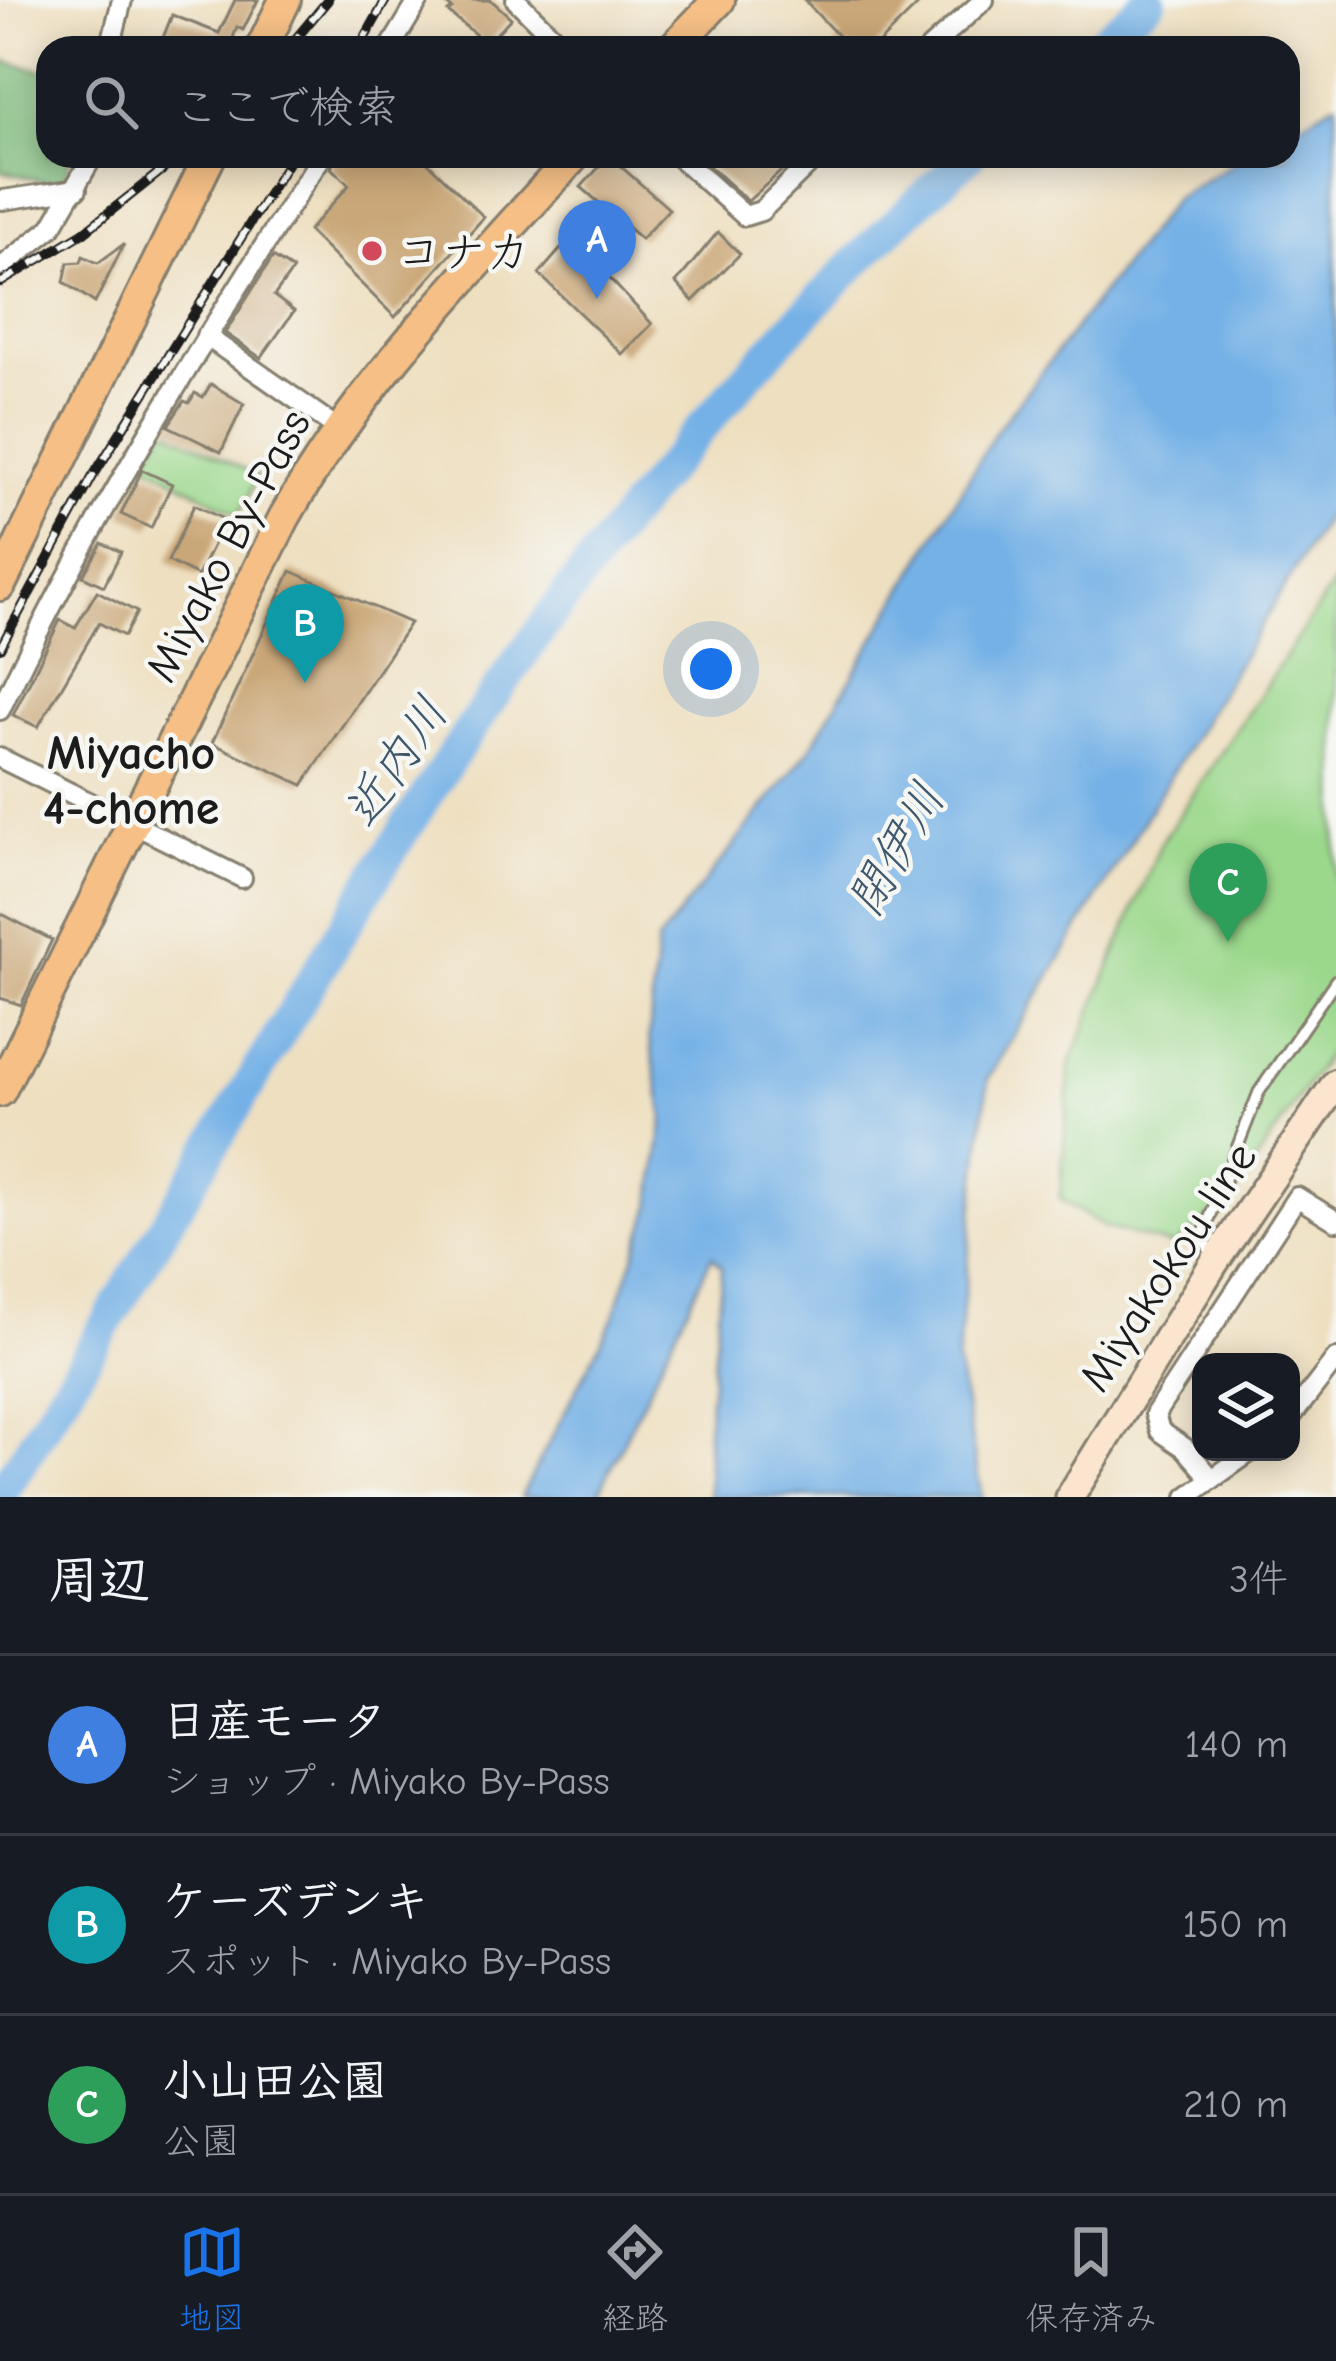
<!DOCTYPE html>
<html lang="ja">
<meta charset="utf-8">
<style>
:root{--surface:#171b24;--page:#20242c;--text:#f1f3f6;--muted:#9ea1a6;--line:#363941;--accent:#1a73e8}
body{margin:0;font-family:"Comic Neue","Klee One",sans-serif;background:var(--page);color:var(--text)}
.controls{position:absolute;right:36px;bottom:36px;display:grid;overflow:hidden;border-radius:24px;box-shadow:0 6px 30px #0003}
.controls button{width:108px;height:108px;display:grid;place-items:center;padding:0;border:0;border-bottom:3px solid var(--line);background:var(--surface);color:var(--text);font:60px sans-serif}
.you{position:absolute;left:711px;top:669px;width:42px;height:42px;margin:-30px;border:9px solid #fff;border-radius:50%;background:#1a73e8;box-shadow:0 0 0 18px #1a73e833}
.badge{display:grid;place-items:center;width:78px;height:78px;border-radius:50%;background:var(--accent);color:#fff;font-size:39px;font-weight:700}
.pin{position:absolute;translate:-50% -99px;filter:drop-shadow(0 3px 6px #0008)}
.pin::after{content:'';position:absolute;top:63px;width:42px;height:36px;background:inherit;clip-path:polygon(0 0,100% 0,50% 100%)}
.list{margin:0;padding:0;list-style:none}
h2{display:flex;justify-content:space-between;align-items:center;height:156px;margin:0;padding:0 48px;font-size:51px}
h2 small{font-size:39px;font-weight:400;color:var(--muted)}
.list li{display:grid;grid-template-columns:78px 1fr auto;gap:36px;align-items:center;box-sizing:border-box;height:180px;padding:0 48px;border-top:3px solid var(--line)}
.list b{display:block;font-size:45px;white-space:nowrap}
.list p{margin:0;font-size:39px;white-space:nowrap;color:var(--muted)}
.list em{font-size:39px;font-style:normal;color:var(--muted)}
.icon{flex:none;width:66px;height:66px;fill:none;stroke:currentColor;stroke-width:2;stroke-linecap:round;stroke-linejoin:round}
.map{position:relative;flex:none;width:1336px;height:1497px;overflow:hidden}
.search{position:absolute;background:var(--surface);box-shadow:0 6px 30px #0003;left:36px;right:36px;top:36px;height:132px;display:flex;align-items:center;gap:30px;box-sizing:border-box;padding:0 42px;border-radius:36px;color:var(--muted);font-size:45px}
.sheet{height:696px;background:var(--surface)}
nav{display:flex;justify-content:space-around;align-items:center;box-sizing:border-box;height:168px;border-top:3px solid var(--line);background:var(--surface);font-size:33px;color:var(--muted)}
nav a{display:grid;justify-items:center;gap:6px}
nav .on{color:var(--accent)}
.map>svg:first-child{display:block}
.green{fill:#9bd88c;stroke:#5c7a54;stroke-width:3}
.forest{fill:#7cb878;stroke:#4c6a4a;stroke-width:3}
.water{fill:#74b1e6;stroke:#486681;stroke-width:3}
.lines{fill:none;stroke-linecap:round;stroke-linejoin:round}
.river{stroke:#74b1e6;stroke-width:33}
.building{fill:#caa778}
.service-casing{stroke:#857e6e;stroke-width:15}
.minor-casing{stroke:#857e6e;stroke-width:24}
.secondary-casing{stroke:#857e6e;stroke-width:33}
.primary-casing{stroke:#857e6e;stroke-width:36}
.trunk-casing{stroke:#857e6e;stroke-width:36}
.service{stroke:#fff;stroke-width:9}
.minor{stroke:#fff;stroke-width:18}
.secondary{stroke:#fbe5cf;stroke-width:27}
.primary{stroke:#f5bf86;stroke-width:30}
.trunk{stroke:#f5bf86;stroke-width:30}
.rail-casing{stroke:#1c1c1c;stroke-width:10}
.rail{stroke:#f6f6f2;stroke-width:6;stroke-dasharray:18;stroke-linecap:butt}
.poi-dot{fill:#d1495b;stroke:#f6f6f2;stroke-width:4.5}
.labels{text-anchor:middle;stroke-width:9;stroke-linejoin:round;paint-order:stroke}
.poi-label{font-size:45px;fill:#1c1c1c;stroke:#f6f6f2;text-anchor:start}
.street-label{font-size:45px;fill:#1c1c1c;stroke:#f6f6f2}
.neighbourhood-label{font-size:48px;font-weight:bold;fill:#1c1c1c;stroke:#f6f6f2}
.water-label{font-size:48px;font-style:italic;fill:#3f586d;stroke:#f6f6f2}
</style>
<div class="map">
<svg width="1336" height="1497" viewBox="0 0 1336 1497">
<rect width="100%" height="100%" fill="#f6f6f2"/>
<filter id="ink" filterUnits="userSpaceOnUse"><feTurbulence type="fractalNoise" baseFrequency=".00833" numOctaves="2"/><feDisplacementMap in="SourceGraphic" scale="24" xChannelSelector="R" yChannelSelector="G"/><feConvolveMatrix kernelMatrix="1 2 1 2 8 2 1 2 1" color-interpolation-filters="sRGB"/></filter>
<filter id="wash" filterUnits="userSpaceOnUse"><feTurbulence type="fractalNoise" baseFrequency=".004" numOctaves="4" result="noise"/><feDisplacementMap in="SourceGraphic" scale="48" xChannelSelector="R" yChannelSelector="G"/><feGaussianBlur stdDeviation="2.7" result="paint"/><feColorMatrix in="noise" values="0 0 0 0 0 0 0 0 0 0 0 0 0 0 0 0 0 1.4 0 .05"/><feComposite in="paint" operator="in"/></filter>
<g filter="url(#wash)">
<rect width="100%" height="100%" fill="#eedfc0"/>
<!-- green -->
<g class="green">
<polygon points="165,428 258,476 239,515 145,463"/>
<polygon points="1336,580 1336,1041 1231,1200 1174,1246 1104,1227 1060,1199 1070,1064 1161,843"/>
</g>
<!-- forest -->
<polygon class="forest" points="0,60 48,72 48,156 70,156 64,186 0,171"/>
<!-- water -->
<polygon class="water" points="1336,102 1336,501 988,1079 957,1361 982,1497 709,1497 707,1432 722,1267 712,1256 597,1497 521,1497 613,1319 651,1207 664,1117 649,1037 657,942 810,749 996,431 1175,198 1246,156 1288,156 1288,131"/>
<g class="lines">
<!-- river -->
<g class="river">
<polyline points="1094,48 1150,0"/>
<path d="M 0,1496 C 139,1276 267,1049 405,829 C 561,582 751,349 969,156"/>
</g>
</g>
<g id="blocks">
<!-- building -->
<g class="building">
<polygon points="235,0 258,0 243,30 237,27 233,38 244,43 243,48 159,48 172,15 219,33"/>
<polygon points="442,0 491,0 511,18 487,44 448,12 452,9"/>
<polygon points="804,0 923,0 874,48 833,48 841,39"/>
<polygon points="337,156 421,156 484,217 395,317 308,231 349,185 331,168"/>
<polygon points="609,156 669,209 641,239 581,187"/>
<polygon points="698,156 798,156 748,201"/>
<polygon points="718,232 740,254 693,301 676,283"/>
<polygon points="576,242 652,324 622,354 539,274 565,244"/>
<polygon points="124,244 95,303 64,282 68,263 81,262 83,256 98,263"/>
<polygon points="273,257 293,270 274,296 294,311 261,358 225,333"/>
<polygon points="211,384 244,404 221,452 168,426 184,401 189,403 195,393 203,397"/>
<polygon points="142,470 172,484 151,528 121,514"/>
<polygon points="194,505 225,520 198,576 168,561"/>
<polygon points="102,543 121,552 104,586 83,576"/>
<polygon points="291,571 410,623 303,785 212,743"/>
<polygon points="97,591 137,612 124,636 99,623 38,727 13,715 60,620 75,628"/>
<polygon points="0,913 52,940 21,1005 0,998"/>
</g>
</g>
</g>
<g filter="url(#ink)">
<use href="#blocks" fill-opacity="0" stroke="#857e6e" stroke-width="3"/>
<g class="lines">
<!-- service casing -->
<g class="service-casing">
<polyline id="service" points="1212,1258 1203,1235 1259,1092 1336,980"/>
</g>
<!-- minor casing -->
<g class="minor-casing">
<g id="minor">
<polyline points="516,0 564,48"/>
<polyline points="110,48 122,0"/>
<polyline points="390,48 419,0"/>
<polyline points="930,48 984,0"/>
<polyline points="678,156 745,216 761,211 817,156"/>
<polyline points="3,200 77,189"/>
<polyline points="3,266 51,228 93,156"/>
<polyline points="206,336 337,428"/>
<path d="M 0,710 C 91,517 206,335 322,156"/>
<polyline points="0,758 242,878"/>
<polyline points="1291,1417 1336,1359"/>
<polyline points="1212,1479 1185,1448 1160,1431 1155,1414 1297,1197 1336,1221"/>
<polyline points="1187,1497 1250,1452"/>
</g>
</g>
<!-- secondary casing -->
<g class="secondary-casing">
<polyline id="secondary" points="1070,1497 1214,1263 1336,1083"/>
</g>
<!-- primary casing -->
<g class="primary-casing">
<g id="primary">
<polyline points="262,48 285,0"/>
<polyline points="0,585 210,156"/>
</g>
</g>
<!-- trunk casing -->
<g class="trunk-casing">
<g id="trunk">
<polyline points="673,48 719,0"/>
<path d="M 0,1091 L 284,518 C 362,381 470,272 574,156"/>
</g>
</g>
<!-- service -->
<use href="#service" class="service"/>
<!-- minor -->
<use href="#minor" class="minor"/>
<!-- secondary -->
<use href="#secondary" class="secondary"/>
<!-- primary -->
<use href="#primary" class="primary"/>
<!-- trunk -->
<use href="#trunk" class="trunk"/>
<!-- rail casing -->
<g class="rail-casing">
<g id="rail">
<polyline points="288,48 328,0"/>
<polyline points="359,48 386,0"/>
<polyline points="0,283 83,233 180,156"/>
<polyline points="0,648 92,478 292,156"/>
</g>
</g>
<!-- rail -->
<use href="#rail" class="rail"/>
</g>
</g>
<!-- markers -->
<circle class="poi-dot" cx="372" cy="251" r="12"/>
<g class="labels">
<!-- poi labels -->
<g class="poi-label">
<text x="396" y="267">コナカ</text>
</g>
<!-- street labels -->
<g class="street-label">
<text transform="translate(227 545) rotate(-62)" y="16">Miyako By-Pass</text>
<text transform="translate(1167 1266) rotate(-57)" y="16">Miyakokou line</text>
</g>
<!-- neighbourhood labels -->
<g class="neighbourhood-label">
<text x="131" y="769">Miyacho<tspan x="131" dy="55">4-chome</tspan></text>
</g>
<!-- water labels -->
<g class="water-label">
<text transform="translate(395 761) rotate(-56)" y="17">近内川</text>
<text transform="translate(895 849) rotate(-60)" y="17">閉伊川</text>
</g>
</g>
</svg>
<div class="controls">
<button><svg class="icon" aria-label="layers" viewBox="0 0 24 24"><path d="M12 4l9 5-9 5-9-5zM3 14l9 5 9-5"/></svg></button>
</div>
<div class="you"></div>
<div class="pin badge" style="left:597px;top:299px;background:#3f7fe0">A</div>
<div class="pin badge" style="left:305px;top:683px;background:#0f9aa8">B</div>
<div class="pin badge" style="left:1228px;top:942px;background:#2e9e5b">C</div>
<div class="search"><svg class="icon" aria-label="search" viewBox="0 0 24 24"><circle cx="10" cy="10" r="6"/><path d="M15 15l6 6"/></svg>ここで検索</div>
</div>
<section class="sheet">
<h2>周辺<small>3件</small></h2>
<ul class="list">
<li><span class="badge" style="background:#3f7fe0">A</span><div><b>日産モータ</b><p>ショップ · Miyako By-Pass</p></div><em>140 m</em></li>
<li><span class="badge" style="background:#0f9aa8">B</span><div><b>ケーズデンキ</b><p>スポット · Miyako By-Pass</p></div><em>150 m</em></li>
<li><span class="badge" style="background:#2e9e5b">C</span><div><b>小山田公園</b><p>公園</p></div><em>210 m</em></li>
</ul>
</section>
<nav>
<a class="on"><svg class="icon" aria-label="map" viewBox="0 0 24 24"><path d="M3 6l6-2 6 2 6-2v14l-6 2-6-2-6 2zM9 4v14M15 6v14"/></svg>地図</a>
<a><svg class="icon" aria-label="directions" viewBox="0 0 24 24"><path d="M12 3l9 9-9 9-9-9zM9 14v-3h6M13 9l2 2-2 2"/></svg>経路</a>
<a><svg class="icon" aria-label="saved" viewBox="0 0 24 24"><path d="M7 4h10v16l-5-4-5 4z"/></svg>保存済み</a>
</nav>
